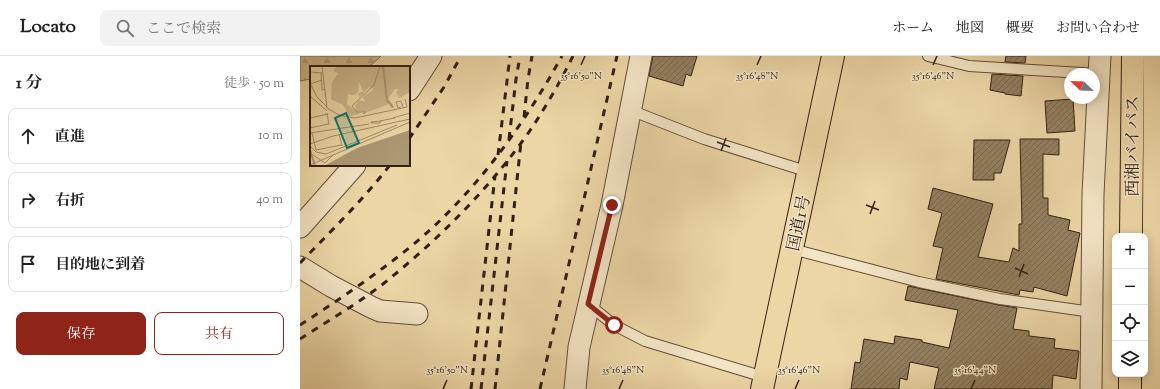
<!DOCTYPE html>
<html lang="ja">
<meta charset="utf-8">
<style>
:root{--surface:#fff;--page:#f2f2f2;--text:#222;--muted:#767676;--line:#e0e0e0;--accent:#8f2418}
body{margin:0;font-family:"Sorts Mill Goudy","Noto Serif JP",serif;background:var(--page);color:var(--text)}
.controls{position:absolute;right:12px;bottom:12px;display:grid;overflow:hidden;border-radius:8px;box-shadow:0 2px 10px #0003}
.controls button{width:36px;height:36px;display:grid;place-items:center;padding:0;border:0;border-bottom:1px solid var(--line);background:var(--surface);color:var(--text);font:20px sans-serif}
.compass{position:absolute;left:764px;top:12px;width:36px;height:36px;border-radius:50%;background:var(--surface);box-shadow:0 2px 10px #0003;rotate:293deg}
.stop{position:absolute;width:12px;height:12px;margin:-9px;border:3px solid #8f2418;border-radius:50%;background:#fff}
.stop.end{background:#8f2418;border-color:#fff;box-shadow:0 1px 4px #0008}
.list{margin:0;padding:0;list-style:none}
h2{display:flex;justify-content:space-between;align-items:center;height:52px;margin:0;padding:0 16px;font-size:17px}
h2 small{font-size:13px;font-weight:400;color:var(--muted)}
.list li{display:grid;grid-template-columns:26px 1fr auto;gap:12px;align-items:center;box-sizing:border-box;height:56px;margin:0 8px 8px;padding:0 8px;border:1px solid var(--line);border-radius:8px}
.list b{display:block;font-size:15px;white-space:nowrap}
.list em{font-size:13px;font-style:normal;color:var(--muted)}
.actions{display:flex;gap:8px;padding:12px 16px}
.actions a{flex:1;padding:9px 0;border:1px solid var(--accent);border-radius:8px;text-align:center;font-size:14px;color:var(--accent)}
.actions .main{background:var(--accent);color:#fff}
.icon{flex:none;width:22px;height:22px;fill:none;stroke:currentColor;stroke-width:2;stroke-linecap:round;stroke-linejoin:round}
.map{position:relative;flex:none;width:860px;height:333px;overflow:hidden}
header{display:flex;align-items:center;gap:24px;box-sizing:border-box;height:56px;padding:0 20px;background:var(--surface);border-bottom:1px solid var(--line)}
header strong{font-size:19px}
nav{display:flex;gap:22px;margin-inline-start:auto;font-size:14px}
.search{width:280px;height:36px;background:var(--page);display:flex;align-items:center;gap:10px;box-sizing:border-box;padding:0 14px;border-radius:8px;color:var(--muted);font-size:15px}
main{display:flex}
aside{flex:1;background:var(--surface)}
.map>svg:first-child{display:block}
.forest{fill:url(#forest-firs);stroke:#806c50}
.building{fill:url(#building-hatch);stroke:#332014}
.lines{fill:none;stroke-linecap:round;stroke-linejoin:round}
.lane-casing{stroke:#614e38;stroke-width:12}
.street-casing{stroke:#614e38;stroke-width:23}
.highway-casing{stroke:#332014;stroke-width:24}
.lane{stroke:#f3e4c5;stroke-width:10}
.street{stroke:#f3e4c5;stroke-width:21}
.highway{stroke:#ecd6a6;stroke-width:22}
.rail{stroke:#332014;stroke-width:3;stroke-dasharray:7 7;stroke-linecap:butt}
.route{stroke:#8f2418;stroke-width:5}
.ticks{fill:none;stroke:#332014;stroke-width:1.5}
.labels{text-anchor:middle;stroke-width:3;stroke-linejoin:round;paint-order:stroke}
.street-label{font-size:17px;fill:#332014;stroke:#f3e4c5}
.inset-river{fill:none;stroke:#ad9874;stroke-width:2}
.inset-road{fill:none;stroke:#a28d6c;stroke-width:1}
.view{fill:#0f766e;fill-opacity:0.15;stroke:#0f766e;stroke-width:2}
.inset-edge{fill:none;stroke:#332014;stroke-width:2}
.ticks-label{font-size:10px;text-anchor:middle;fill:#332014;stroke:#f3e4c5;stroke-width:3;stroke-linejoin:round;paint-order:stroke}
</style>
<header>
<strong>Locato</strong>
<div class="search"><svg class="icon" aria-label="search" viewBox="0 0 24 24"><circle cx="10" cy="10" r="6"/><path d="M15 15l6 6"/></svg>ここで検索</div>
<nav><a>ホーム</a><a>地図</a><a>概要</a><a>お問い合わせ</a></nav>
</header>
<main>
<aside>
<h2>1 分<small>徒歩 · 50 m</small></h2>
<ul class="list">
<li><svg class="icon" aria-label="ahead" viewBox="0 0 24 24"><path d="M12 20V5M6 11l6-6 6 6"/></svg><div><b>直進</b></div><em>10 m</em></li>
<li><svg class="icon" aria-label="right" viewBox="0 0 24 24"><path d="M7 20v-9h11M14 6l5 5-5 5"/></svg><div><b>右折</b></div><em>40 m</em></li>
<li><svg class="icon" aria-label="arrive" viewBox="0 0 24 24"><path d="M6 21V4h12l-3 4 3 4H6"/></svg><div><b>目的地に到着</b></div></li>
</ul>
<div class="actions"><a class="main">保存</a><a>共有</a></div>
</aside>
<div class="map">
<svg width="860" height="333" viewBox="0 0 860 333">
<defs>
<pattern id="forest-firs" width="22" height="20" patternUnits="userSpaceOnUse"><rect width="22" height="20" fill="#cdb78d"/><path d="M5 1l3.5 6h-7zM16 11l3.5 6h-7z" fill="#b09d79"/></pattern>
<pattern id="building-hatch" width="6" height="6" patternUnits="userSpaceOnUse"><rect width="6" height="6" fill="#937f60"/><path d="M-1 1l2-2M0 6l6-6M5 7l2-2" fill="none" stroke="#79684e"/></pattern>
</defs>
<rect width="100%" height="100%" fill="#ecd6a6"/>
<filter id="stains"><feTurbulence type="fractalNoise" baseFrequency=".005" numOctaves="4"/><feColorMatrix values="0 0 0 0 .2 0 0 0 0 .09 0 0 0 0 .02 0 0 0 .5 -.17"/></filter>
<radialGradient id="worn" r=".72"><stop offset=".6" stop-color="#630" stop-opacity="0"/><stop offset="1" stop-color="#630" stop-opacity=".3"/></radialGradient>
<!-- forest -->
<polygon class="forest" points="0,0 81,0 69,11 11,11 11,23 0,25"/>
<!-- building -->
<g class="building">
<polygon points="353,0 397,0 391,20 386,18 383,30 349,20"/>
<polygon points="706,0 726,0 725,7 705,6"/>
<polygon points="692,18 723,20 721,40 705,38 705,37 690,34"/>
<polygon points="773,43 775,75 747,77 745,45"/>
<polygon points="720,83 759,83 759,99 743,98 743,142 748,142 748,159 770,164 768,174 780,177 767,240 734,231 733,236 720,234 719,239 636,223 643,192 633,190 642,157 628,153 633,132 693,148 678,201 709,206 713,192 719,195 719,168 722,168"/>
<polygon points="674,84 710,84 701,117 694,117 694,124 673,124"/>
<polygon points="608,230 699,249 717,252 713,273 729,275 729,280 755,283 754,292 779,295 776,323 753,319 752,333 634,333 639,312 610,306 607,324 600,322 599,333 551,333 555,306 560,307 564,283 594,288 595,280 622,284 622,286 649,292 658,254 605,244"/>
</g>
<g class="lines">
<!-- lane casing -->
<g class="lane-casing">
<g id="lane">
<polyline points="628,0 669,10 799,18"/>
<polyline points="330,54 404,83 509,116"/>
<polyline points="492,193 619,226 700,243 792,256"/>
<polyline points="288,248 314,269 345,285 464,321"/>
</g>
</g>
<!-- street casing -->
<g class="street-casing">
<g id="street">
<polyline points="109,34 131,0"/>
<polyline points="0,171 55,109"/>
<polyline points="0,211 31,230 71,251 80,255 117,258"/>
<polyline points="275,333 279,291 312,149 341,0"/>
<polyline points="791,333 793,138 800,0"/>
</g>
</g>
<!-- highway casing -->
<g class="highway-casing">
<g id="highway">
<polyline points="831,180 833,0"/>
<polyline points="462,333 533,0"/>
<polyline points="830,333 830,318"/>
<polyline points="853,333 855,0"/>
</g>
</g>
<!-- lane -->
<use href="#lane" class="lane"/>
<!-- street -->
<use href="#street" class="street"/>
<!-- highway -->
<use href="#highway" class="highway"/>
<!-- rail -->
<g class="rail">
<polyline points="224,61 228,23 232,0"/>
<polyline points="109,83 144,31 161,0"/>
<polyline points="209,83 216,23 220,0"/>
<polyline points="198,99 210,0"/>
<path d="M 0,207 C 31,175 63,144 90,109"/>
<path d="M 0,269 C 37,245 74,220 109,192 C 173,140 222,72 262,0"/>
<path d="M 0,283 C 28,265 57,248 83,228 C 138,184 189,133 229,76 C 246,51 260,26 273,0"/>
<polyline points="171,333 195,120"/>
<polyline points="181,333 207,105"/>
<polyline points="195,333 221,86"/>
<polyline points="240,333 317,0"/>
</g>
</g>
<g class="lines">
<!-- route -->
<polyline class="route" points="312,149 288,248 314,269"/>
</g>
<!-- ticks -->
<path class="ticks" d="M 281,9 L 285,0M 457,9 L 461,0M 633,9 L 637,0M 417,86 L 430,91M 421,95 L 426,82M 566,149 L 579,154M 570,158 L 575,145M 715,212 L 728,218M 719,221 L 724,208M 143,333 L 147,324M 319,333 L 323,324M 495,333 L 499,324M 671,333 L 675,324"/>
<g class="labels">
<!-- street labels -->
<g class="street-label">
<text transform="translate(832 90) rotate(-90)" y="6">西湘バイパス</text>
<text transform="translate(498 167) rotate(-78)" y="6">国道1号</text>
</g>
</g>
<!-- overview -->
<g transform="translate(10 10)">
<rect width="100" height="100" fill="#ecd6a6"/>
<path d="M 27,0 L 100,0 L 100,26 L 89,32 L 86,26 L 89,23 L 85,23 L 78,33 L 84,41 L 81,42 L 79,38 L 58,46 L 46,45 L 45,40 L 49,34 L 55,36 L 53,31 L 64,23 L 59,21 L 50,31 L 48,28 L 53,25 L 49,16 L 48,26 L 44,29 L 38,28 L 37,38 L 50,48 L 39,50 L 33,39 L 21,33 L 22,16 L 28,7 L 23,5 Z" fill="#cdb78d"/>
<path d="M 100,64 L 100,100 L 14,100 L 47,82 Z" fill="#ad9874"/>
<path class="inset-river" d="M 73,0 L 77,34 L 83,41M 0,84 L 5,100"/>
<path class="inset-road" d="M 12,0 L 17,42M 0,6 L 12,7M 11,7 L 12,24 L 15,23M 0,17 L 7,31 L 17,41M 0,18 L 12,14M 0,30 L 17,45M 91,41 L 88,42 L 86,36 L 91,35 L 93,41M 17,42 L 29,49 L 45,52 L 97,41 L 95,33M 17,47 L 19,59M 53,48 L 56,46 L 47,46 L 42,40 L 64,19 L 70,0M 0,52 L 18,48M 83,52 L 100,47M 70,55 L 85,52M 71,55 L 70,57 L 61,57 L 61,56 ZM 0,62 L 18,58M 0,67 L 59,58M 2,67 L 6,84 L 31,79M 29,68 L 32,80M 0,78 L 23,70 L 100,53M 0,80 L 6,86 L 16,88 L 87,59M 0,87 L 15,97 L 24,88M 0,99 L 100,56"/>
<path class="view" d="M 36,47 L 49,77 L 37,82 L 25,52 Z"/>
<rect width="100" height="100" class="inset-edge"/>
</g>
<g class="ticks-label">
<text x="281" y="23">35°16'50"N</text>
<text x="457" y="23">35°16'48"N</text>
<text x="633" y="23">35°16'46"N</text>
<text x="147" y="317">35°16'50"N</text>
<text x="323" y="317">35°16'48"N</text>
<text x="499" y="317">35°16'46"N</text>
<text x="675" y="317">35°16'44"N</text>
</g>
<rect width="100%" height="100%" filter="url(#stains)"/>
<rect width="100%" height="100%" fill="url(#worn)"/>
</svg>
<div class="controls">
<button>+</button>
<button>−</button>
<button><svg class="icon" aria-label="locate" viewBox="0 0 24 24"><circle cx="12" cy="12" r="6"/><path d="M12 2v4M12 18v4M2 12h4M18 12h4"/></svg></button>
<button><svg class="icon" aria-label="layers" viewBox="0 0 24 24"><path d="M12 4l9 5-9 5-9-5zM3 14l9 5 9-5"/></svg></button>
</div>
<svg class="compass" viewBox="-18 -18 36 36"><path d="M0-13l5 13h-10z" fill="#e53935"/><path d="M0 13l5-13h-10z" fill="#767676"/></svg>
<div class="stop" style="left:314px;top:269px"></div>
<div class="stop end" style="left:312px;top:149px"></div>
</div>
</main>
